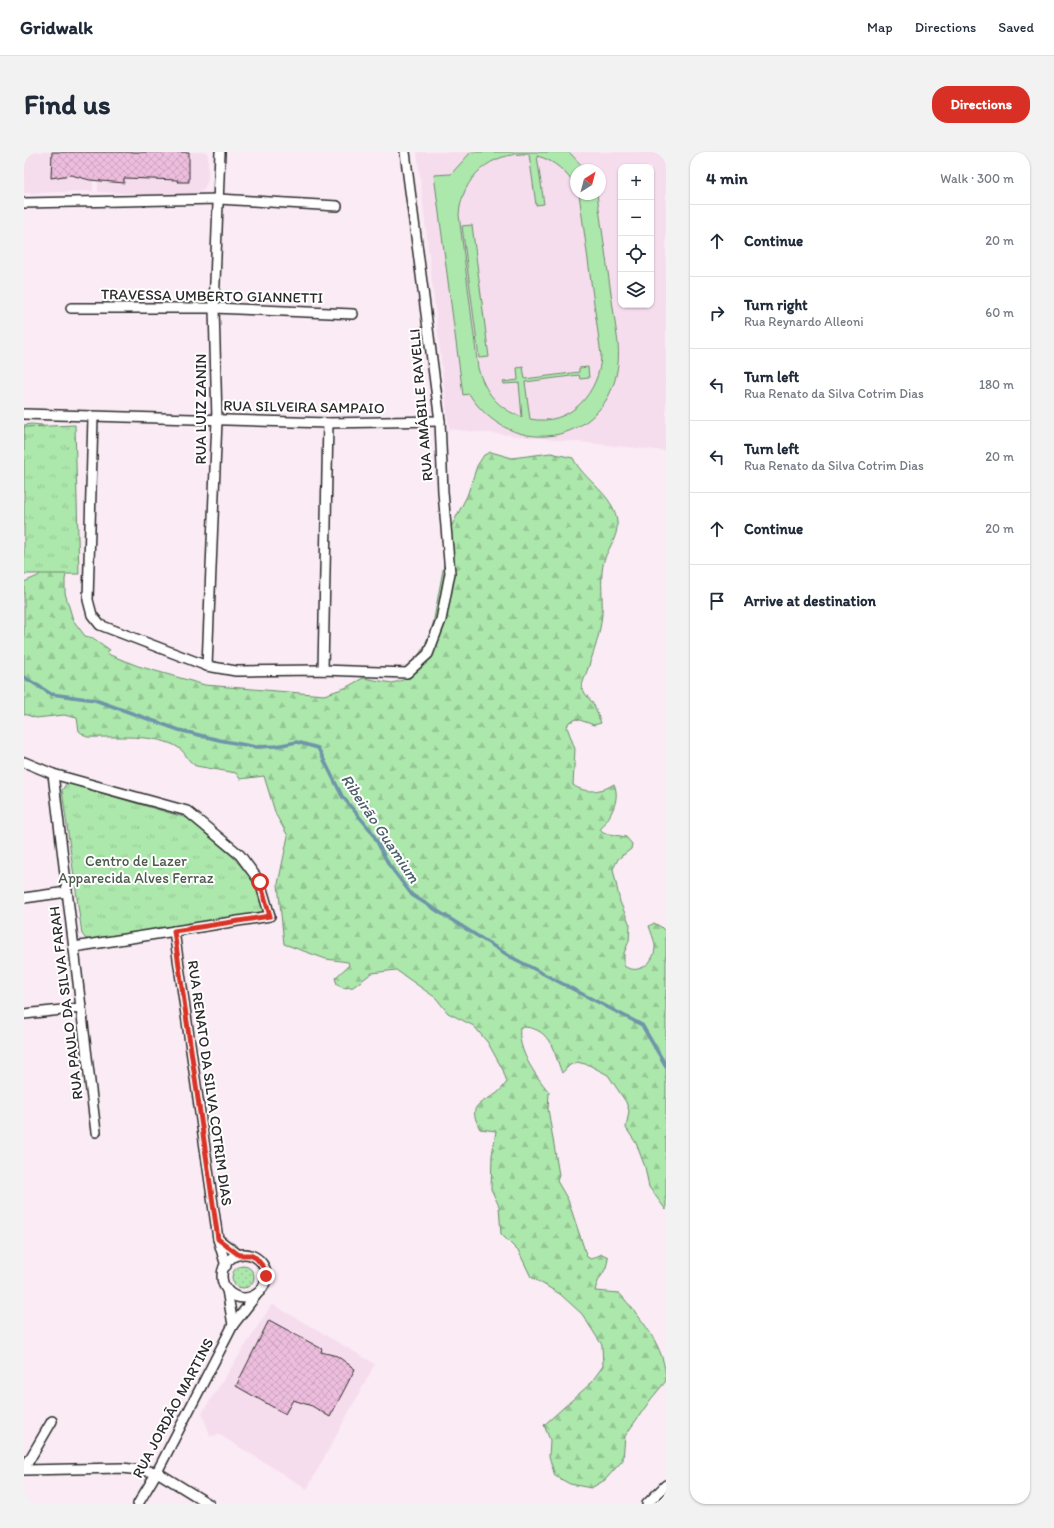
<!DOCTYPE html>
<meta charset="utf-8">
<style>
:root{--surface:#fff;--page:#f2f2f3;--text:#1f2937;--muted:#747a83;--line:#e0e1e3;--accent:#d93025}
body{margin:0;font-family:Itim,sans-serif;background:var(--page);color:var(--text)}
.controls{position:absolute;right:12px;top:12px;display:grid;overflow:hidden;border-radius:8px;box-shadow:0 1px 3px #0004}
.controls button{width:36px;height:36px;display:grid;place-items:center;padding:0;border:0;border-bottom:1px solid var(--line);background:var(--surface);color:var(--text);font:20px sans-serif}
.compass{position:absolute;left:546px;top:12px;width:36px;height:36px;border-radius:50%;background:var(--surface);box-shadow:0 1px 3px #0004;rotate:36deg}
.stop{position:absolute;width:12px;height:12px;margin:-9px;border:3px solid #d93025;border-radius:50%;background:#fff}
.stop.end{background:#d93025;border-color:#fff;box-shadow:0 1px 4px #0008}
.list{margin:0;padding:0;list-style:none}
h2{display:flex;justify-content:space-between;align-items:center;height:52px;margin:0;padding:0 16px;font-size:17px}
h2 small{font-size:13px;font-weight:400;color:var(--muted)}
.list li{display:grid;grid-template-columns:26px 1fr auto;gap:12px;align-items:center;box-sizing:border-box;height:72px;padding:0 16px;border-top:1px solid var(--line)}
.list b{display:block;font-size:15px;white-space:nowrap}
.list p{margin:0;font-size:13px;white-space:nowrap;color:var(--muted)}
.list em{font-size:13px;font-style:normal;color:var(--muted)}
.icon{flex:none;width:22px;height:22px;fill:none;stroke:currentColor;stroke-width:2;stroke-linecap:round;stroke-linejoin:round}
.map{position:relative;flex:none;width:642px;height:1352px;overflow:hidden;border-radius:16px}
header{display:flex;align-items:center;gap:24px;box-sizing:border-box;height:56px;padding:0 20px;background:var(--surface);border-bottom:1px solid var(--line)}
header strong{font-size:19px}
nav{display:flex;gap:22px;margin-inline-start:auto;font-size:14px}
.intro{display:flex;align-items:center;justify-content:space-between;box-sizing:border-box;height:96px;padding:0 24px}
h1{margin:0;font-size:28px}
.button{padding:10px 18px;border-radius:16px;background:var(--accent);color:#fff;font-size:14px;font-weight:700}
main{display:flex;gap:24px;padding:0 24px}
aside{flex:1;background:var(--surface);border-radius:16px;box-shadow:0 1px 3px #0004}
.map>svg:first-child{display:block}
.built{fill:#f6ddee;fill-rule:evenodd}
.grass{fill:url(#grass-dots);stroke:#6c896c}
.forest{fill:url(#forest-firs);stroke:#6c896c}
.park{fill:url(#park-tufts);stroke:#6c896c}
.garden{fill:#ace7ac;stroke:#6c896c}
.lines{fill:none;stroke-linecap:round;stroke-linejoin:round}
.stream{stroke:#6e95a9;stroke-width:3.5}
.building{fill:url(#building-cross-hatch);stroke:#2b2b2b}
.minor-casing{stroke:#2b2b2b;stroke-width:12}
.minor{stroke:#fff;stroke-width:9}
.route{stroke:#d93025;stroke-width:5}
.labels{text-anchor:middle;stroke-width:4;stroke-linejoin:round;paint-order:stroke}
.street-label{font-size:15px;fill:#2b2b2b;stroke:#fff}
.park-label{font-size:15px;fill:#4b5a4b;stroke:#fff}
.water-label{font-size:16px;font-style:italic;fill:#4d606a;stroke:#fff}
</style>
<header>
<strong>Gridwalk</strong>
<nav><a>Map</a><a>Directions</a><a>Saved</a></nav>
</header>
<div class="intro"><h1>Find us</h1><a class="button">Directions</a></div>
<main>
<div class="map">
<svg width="642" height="1352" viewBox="0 0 642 1352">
<defs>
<pattern id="grass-dots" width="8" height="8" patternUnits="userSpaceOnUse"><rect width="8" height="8" fill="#ace7ac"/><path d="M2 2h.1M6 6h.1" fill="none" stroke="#94c694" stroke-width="1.8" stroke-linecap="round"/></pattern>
<pattern id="forest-firs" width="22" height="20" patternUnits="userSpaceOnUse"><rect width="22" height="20" fill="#ace7ac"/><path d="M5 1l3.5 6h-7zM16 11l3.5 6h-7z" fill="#94c694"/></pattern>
<pattern id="park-tufts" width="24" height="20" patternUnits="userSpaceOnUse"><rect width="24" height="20" fill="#ace7ac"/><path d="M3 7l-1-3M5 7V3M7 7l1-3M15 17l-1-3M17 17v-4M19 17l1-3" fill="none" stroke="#94c694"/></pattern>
<pattern id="building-cross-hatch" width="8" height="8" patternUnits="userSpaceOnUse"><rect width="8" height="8" fill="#edbddd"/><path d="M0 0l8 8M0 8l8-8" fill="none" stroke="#cba3be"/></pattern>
</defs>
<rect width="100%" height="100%" fill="#faebf5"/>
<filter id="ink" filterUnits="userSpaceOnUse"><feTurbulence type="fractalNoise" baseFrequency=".025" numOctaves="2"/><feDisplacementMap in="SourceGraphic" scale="8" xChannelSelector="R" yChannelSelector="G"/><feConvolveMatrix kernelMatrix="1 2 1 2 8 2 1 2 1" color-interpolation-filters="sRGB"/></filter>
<g filter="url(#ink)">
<!-- built -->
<g class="built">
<polygon points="0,0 69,0 69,39 0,41"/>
<polygon points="73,0 184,0 184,28 179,38 170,44 74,40"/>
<path d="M 393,0 L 642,0 L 642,299 L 425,277 ZM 597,15 L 627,15 L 627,153 L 597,153 ZM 552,18 L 576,18 L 576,42 L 552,42 Z"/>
<polygon points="248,1152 351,1212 283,1337 196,1283 186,1284 178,1261"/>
</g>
<!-- grass -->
<circle class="grass" cx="219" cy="1125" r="11"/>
<!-- forest -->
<path class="forest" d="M 7,272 L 18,273 L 43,306 L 49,397 L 41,427 L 41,441 L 49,468 L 61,484 L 69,486 L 86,498 L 83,500 L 86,503 L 114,514 L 181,533 L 300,543 L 321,536 L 339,526 L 368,531 L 379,528 L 401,493 L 409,472 L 427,375 L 443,344 L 453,314 L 460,303 L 467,300 L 488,306 L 527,301 L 549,306 C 560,329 591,343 593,370 C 595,386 581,399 579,413 C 576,429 579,446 578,462 C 576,488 565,512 557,536 L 570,553 L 577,571 L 570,573 L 553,567 L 545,570 L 543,575 L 551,597 L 549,633 C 561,642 578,640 590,632 C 597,648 586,665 576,678 L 579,681 L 602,685 L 608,692 L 607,697 L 594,707 L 589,717 L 596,750 L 606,773 L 605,789 L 600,801 L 600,814 C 615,824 632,810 631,793 C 630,787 627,780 625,774 L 630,771 L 637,775 L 642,780 L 642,1058 L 625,1035 L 621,1015 L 612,991 L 602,976 L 605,959 L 602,950 L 584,923 L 565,913 L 553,910 L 546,913 L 538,921 C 529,898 526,874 496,875 C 493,898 511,923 525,940 L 524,957 L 535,1023 L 533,1029 L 544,1048 L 563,1105 L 567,1107 L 578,1102 L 584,1105 C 583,1122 574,1123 571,1139 L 595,1141 C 616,1165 642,1195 642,1229 L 627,1247 L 601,1284 L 599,1308 L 581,1328 L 567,1336 L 546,1332 L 531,1324 L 525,1304 L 526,1288 L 520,1273 L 566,1232 L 579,1214 L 578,1193 L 558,1162 L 536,1142 L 507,1125 L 495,1100 L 477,1082 L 475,1054 L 467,1037 L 468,1003 L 472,979 L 456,977 C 444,954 453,953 472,942 C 476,939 480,934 483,930 L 479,918 L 464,891 L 450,874 L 424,861 L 412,846 L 372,818 L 348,821 L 329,835 L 319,836 L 313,832 L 311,826 L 325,813 L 324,810 L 302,807 L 260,792 L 254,732 L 264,684 L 252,663 L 240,624 L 216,627 L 212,621 L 172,614 C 164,610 162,601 155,596 C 133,581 89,586 63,585 L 55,579 L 53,566 L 40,563 L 12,566 L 0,562 L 0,430 L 14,424 L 22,415 L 0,324 L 0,273 Z"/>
<!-- park -->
<g class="park">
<polygon points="51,273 55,422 0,422 0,275"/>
<polygon points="43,631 163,666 209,705 231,731 240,756 239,761 66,788 61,786 58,782 38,638"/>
</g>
<!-- garden -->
<g class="garden">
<path d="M 447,0 L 545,0 L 562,18 L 552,18 L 552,36 C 544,21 530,8 513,4 L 520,52 L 512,53 L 505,2 C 466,0 438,25 435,63 L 454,216 C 461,240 474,257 498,265 L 495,231 L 480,232 L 479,230 L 494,228 L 493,216 L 499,215 L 501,227 L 555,220 L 555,216 L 564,215 L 565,226 L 556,227 L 555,223 L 501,230 L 506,267 C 546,275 576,240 577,203 L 555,42 L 573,42 L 594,191 C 603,284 495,319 445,242 L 439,243 L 410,23 L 427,22 Z"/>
<polygon points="448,73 465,205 455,206 438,74"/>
</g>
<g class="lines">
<!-- stream -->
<polyline class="stream" points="0,525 27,542 71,548 155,578 195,588 232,595 252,594 273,590 294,596 318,644 348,680 365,713 388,743 487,805 618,873 642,914"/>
</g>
<!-- building -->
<g class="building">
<polygon points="28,0 165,0 165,30 153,30 154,28 100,26 100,31 66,28 47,23 27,26"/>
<polygon points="245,1168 298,1197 297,1200 313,1204 331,1217 306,1265 288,1254 269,1248 261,1262 212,1234"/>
</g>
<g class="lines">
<!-- minor casing -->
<g class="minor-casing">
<g id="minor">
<polyline points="0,51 195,47 313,54"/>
<polyline points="47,156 190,156 329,162"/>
<polyline points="0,262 304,271 416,269"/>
<polyline points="69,265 64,448 68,463 76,473 183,514 212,519 299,518 383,521 404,502 417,468 426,421 419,340 416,269 381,0"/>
<polyline points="183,514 193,268 190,156 196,0"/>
<polyline points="299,518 304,271"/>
<polyline points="0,610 29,622 163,659 216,703 236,730 246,764 50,795"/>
<polyline points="29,622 72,980"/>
<polyline points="0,746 43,740"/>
<polyline points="150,779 194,1087 202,1114"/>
<polyline points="0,862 57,856"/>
<polyline points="194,1087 215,1103"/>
<circle cx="220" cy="1124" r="22"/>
<polyline points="203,1138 209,1173"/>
<polyline points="0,1317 28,1269"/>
<polyline points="0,1318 98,1316 133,1320 185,1352"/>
<polyline points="114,1352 133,1320 209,1173 233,1142"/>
<polyline points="623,1352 642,1333"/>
</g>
</g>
<!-- minor -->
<use href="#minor" class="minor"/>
</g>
</g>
<g class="lines" filter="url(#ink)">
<!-- route -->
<polyline class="route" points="236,730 246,764 150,779 194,1087 215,1103 226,1103 232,1106 241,1117 242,1124"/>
</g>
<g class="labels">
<!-- street labels -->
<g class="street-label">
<text transform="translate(188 144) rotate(1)" y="5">TRAVESSA UMBERTO GIANNETTI</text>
<text transform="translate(397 253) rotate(-95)" y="5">RUA AMÁBILE RAVELLI</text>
<text transform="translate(280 255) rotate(1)" y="5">RUA SILVEIRA SAMPAIO</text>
<text transform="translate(177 257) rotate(-90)" y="5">RUA LUIZ ZANIN</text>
<text transform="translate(42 851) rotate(-97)" y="5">RUA PAULO DA SILVA FARAH</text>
<text transform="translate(186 931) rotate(82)" y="5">RUA RENATO DA SILVA COTRIM DIAS</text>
<text transform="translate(149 1256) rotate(-62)" y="5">RUA JORDÃO MARTINS</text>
</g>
<!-- park labels -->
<g class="park-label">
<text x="112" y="714">Centro de Lazer<tspan x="112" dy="17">Apparecida Alves Ferraz</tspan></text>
</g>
<!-- water labels -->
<g class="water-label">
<text transform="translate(357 676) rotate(56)" y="6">Ribeirão Guamium</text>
</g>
</g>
</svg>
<div class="controls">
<button>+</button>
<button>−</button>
<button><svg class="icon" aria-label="locate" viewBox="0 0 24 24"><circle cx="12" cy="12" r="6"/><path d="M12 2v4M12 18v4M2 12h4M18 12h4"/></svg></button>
<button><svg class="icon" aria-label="layers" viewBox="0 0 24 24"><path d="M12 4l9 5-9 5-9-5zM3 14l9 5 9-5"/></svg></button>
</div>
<svg class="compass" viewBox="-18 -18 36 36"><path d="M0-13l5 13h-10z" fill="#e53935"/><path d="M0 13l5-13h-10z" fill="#747a83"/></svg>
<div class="stop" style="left:236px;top:730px"></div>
<div class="stop end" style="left:242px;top:1124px"></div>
</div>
<aside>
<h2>4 min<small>Walk · 300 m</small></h2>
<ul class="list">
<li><svg class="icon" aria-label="ahead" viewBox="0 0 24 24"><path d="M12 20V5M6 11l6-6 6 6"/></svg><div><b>Continue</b></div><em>20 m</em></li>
<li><svg class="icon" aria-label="right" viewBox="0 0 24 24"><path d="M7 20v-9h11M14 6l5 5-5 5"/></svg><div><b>Turn right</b><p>Rua Reynardo Alleoni</p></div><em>60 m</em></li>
<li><svg class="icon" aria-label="left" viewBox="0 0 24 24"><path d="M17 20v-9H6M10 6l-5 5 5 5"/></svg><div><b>Turn left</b><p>Rua Renato da Silva Cotrim Dias</p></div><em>180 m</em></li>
<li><svg class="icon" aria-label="left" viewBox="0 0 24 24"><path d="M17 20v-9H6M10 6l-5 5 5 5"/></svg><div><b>Turn left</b><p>Rua Renato da Silva Cotrim Dias</p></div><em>20 m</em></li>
<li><svg class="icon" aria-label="ahead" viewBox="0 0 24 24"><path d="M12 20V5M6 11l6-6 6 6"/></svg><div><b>Continue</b></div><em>20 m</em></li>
<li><svg class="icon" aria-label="arrive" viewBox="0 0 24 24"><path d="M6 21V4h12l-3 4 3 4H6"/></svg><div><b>Arrive at destination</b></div></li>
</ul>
</aside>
</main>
